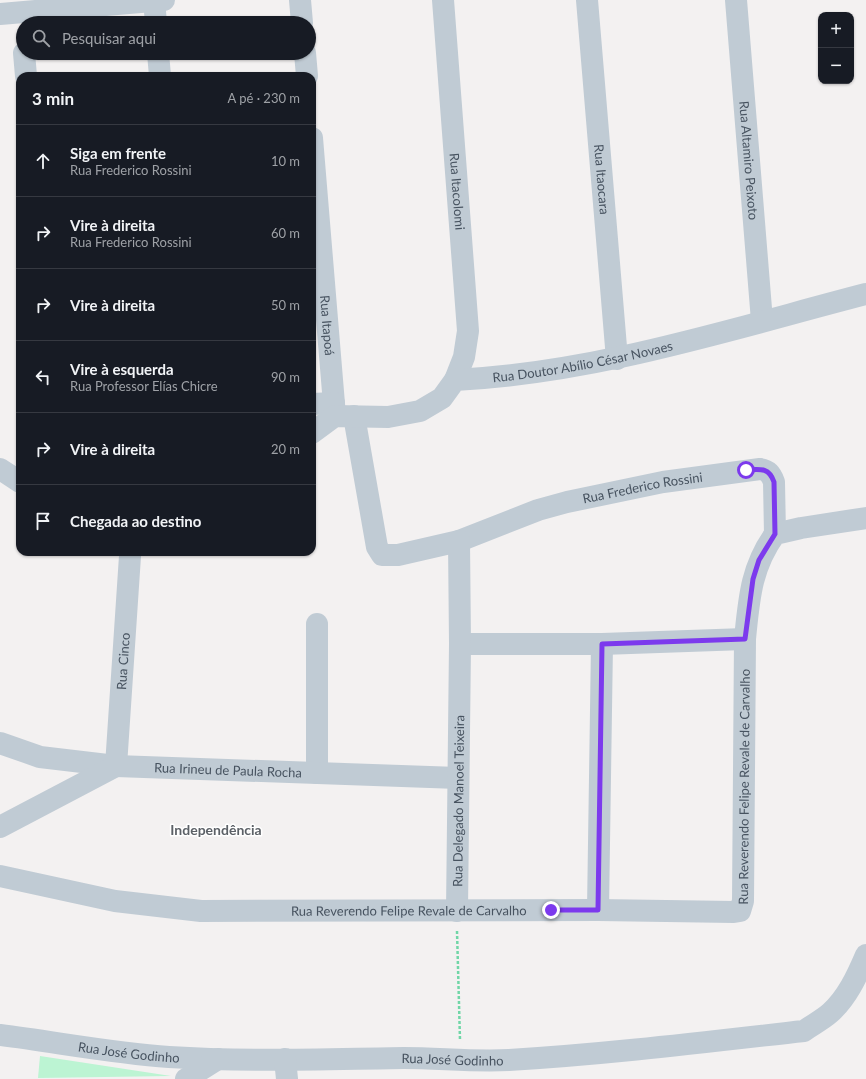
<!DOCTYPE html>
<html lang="pt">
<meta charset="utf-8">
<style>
:root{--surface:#171b24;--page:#20242c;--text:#f1f3f6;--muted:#9ea1a6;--line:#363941}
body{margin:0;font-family:Lato,sans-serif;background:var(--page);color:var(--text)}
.controls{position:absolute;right:12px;top:12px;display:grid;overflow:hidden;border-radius:8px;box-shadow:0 1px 3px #0004}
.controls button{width:36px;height:36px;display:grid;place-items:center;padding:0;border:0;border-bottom:1px solid var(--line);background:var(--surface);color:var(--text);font:20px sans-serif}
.stop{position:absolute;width:12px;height:12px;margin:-9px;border:3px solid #7c3aed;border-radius:50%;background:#fff}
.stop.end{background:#7c3aed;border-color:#fff;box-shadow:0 1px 4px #0008}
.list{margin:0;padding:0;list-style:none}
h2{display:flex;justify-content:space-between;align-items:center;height:52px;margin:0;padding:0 16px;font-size:17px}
h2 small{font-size:13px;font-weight:400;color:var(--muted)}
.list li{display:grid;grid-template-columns:26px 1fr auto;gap:12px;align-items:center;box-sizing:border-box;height:72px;padding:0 16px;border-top:1px solid var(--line)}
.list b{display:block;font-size:15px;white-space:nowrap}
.list p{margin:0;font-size:13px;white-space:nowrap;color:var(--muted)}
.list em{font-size:13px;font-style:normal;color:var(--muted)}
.icon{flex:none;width:22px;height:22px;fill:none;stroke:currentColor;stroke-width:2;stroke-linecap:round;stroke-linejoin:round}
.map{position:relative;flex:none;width:866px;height:1079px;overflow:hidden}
.search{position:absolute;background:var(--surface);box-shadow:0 1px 3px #0004;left:16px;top:16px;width:300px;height:44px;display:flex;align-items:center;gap:10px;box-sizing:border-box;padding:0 14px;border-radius:22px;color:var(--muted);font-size:15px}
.panel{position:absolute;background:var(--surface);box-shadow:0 1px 3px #0004;left:16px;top:72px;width:300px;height:484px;border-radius:12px}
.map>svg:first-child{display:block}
.green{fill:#bcf4d3}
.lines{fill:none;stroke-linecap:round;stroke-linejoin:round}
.path{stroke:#70d6a7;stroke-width:2.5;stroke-dasharray:3 2;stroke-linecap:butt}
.minor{stroke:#c0cbd4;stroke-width:22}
.route{stroke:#7c3aed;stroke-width:5}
.labels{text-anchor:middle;stroke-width:3;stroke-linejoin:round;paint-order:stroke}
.street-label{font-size:13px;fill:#475360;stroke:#fff}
.neighbourhood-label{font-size:14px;font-weight:bold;fill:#5c6167;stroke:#fff}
</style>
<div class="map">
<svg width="866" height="1079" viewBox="0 0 866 1079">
<rect width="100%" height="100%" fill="#f3f1f1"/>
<!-- green -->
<polygon class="green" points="40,1056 171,1076 38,1078"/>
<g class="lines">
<!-- path -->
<polyline class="path" points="457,931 460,1040"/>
<!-- minor -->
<g class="minor">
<polyline points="154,0 156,23"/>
<polyline points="300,0 302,23"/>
<path id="s1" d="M 443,0 L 468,331 L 464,357 L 455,380"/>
<path id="s2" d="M 587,0 L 617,359"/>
<path id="s3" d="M 736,0 L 762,321"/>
<polyline points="0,14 164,0"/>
<polyline points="24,53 26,76"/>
<polyline points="158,53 160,76"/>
<polyline points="305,53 307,76"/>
<path id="s4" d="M 312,138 L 335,416"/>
<polyline points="312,404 334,403"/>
<path id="s5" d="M 354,416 L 377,547 L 382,555 L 398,555 L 459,541 L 538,510 L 567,502 L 663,482 L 760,469 C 768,470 771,474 774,482 L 775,534"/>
<path id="s6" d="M 312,433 L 335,416 L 388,417 L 420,411 L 442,398 L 455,380 C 596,373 731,329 866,294"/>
<polyline points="0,469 20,482"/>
<polyline points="317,624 317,773"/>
<polyline points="460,644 602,644 745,639"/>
<path id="s7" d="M 0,743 L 40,757 L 116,766 L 458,778"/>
<path id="s8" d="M 0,827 L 116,766 L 130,556"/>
<path id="s9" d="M 0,876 L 115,901 L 201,911 L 598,910 L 734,912 L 740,911 L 743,901 L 745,639 C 749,599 751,567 775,534 L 801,528 L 866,518"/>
<polyline points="598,910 602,644"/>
<path id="s10" d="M 457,911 L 460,644 L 459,541"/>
<path id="s11" d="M 0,1035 C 56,1042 112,1053 169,1057 C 247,1062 326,1059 404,1058 C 439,1058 474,1062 509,1060 C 608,1054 706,1042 804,1031 C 812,1025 822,1020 830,1013 C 847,998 857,976 866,955"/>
<polyline points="285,1059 287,1079"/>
<polyline points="186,1079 218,1059"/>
</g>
</g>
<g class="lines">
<!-- route -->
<path class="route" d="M 551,910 L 598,910 L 602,644 L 745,639 L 753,579 L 759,560 L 775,534 L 774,482 C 769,467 760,469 746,470"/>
</g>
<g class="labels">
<!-- street labels -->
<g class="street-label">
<text dy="5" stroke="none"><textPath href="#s3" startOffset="161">Rua Altamiro Peixoto</textPath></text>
<text dy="5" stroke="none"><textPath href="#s2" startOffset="180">Rua Itaocara</textPath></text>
<text dy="5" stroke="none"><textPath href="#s1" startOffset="192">Rua Itacolomi</textPath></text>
<text dy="5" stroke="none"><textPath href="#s4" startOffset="188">Rua Itapoá</textPath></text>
<text dy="5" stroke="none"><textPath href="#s6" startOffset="291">Rua Doutor Abílio César Novaes</textPath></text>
<text dy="5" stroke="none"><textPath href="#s5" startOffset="413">Rua Frederico Rossini</textPath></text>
<text dy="5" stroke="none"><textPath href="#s8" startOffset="236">Rua Cinco</textPath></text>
<text dy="5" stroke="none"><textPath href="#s7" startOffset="231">Rua Irineu de Paula Rocha</textPath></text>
<text dy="5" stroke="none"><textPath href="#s9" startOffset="868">Rua Reverendo Felipe Revale de Carvalho</textPath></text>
<text dy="5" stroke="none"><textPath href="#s10" startOffset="110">Rua Delegado Manoel Teixeira</textPath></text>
<text dy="5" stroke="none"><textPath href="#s9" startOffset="412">Rua Reverendo Felipe Revale de Carvalho</textPath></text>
<text dy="5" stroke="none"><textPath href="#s11" startOffset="130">Rua José Godinho</textPath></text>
<text dy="5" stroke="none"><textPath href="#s11" startOffset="454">Rua José Godinho</textPath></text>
</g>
<!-- neighbourhood labels -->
<g class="neighbourhood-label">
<text x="216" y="835">Independência</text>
</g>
</g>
</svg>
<div class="controls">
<button>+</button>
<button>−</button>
</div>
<div class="stop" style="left:746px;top:470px"></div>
<div class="stop end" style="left:551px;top:910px"></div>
<div class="search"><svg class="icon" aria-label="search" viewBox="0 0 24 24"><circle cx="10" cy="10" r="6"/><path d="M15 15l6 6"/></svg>Pesquisar aqui</div>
<section class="panel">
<h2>3 min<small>A pé · 230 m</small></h2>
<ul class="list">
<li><svg class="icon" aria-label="ahead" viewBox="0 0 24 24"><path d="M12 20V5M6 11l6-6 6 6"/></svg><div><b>Siga em frente</b><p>Rua Frederico Rossini</p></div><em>10 m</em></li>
<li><svg class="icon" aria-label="right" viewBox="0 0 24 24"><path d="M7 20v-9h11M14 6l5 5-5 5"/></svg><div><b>Vire à direita</b><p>Rua Frederico Rossini</p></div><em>60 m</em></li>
<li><svg class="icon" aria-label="right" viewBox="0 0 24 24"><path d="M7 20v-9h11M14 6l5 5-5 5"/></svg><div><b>Vire à direita</b></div><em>50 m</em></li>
<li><svg class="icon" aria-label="left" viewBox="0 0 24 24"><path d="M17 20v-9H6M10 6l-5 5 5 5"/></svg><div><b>Vire à esquerda</b><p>Rua Professor Elías Chicre</p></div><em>90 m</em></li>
<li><svg class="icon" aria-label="right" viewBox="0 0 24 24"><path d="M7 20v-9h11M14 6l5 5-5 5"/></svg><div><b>Vire à direita</b></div><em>20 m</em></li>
<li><svg class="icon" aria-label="arrive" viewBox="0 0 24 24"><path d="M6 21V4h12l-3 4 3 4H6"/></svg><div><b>Chegada ao destino</b></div></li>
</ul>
</section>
</div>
